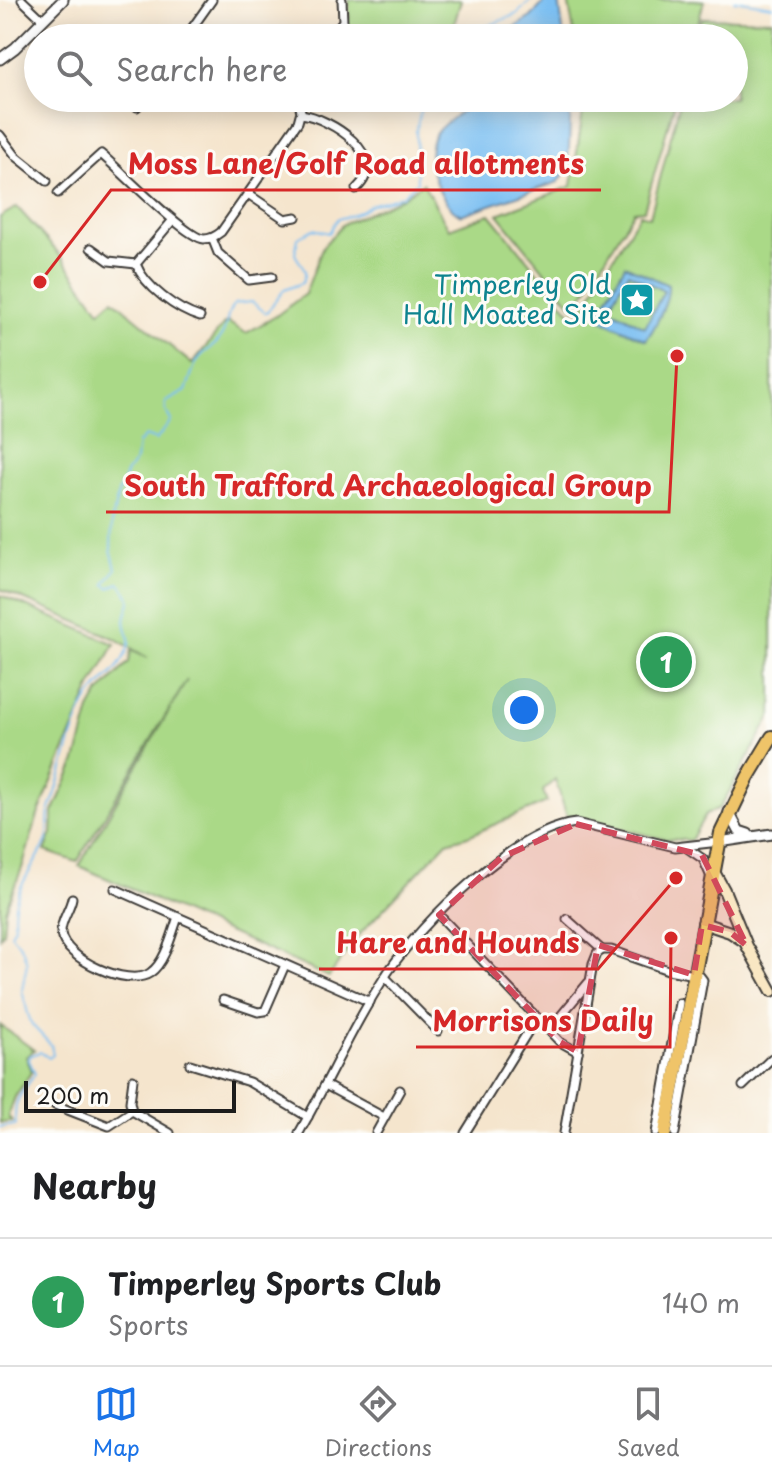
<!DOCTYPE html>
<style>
:root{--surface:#fff;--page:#f2f2f2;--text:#202124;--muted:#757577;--line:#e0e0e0;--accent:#1a73e8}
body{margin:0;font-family:"Playpen Sans",sans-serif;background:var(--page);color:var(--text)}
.scale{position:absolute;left:24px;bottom:20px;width:212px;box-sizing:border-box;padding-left:8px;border:4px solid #1c1c1c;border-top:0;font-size:22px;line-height:28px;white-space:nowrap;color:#1c1c1c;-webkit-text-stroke:6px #fdfcf7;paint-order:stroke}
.you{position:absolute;left:524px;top:710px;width:28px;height:28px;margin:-20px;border:6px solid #fff;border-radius:50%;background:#1a73e8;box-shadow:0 0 0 12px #1a73e833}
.badge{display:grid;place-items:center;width:52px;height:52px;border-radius:50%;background:var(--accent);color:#fff;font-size:26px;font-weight:700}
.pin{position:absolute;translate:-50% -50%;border:4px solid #fff;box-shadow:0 2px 8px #0006}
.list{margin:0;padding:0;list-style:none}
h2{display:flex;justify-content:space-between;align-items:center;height:104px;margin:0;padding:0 32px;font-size:34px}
h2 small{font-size:26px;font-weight:400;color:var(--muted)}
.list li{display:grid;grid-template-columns:52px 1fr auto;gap:24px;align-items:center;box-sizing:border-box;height:128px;padding:0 32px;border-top:2px solid var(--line)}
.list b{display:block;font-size:30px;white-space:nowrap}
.list p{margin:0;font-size:26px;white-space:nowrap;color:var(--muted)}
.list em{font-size:26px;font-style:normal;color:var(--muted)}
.icon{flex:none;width:44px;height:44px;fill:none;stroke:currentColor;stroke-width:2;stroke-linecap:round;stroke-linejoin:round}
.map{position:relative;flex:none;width:772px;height:1133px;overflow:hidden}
.search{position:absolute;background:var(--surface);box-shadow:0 4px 20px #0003;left:24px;right:24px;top:24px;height:88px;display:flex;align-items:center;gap:20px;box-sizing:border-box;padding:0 28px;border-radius:44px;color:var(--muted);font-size:30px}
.sheet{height:232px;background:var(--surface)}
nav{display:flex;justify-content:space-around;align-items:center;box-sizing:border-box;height:112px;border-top:2px solid var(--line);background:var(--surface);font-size:22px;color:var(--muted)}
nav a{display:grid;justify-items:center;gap:4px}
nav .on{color:var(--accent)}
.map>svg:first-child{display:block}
.green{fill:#aad987;stroke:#637a52;stroke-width:2}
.water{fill:#7cbff2;stroke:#4c6e87;stroke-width:2;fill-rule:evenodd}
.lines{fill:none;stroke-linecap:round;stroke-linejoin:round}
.stream{stroke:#7cbff2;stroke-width:2}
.minor-casing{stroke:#3d3a37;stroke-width:11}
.tertiary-casing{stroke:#3d3a37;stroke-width:13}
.secondary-casing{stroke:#3d3a37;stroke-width:14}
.trunk-casing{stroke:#3d3a37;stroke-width:16}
.minor{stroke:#fff;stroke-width:7}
.tertiary{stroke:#fff;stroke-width:9}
.secondary{stroke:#f9e7c3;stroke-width:10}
.trunk{stroke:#efc469;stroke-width:12}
.marked{fill:#d1495b;fill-opacity:0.2;stroke:#d1495b;stroke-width:6;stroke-dasharray:16 10;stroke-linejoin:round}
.labels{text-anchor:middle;stroke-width:6;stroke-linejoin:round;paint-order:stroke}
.culture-label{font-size:26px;fill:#0d838f;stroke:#fdfcf7;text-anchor:end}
.leader{fill:none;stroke:#d62828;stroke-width:3}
.callout-dot{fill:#d62828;stroke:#fdfcf7;stroke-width:3}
.callout-label{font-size:28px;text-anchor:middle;font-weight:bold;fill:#d62828;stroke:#fdfcf7;stroke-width:6;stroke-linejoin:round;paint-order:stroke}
</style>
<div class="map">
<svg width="772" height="1133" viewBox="0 0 772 1133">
<rect width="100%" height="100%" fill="#fdfcf7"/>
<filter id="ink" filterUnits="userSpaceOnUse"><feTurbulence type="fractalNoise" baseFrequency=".0125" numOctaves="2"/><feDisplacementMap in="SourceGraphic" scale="16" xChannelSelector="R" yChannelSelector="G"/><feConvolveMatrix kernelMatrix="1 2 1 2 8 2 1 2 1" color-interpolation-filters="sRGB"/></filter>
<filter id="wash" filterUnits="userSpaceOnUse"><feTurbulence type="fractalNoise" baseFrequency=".006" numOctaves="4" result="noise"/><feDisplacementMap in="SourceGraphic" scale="32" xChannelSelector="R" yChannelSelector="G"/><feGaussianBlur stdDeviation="1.8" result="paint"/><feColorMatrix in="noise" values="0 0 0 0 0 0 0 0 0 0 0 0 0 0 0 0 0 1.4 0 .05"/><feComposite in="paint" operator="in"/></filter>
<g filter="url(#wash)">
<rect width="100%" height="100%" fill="#f5e5cd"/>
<!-- green -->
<g class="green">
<polygon points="349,0 461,0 451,35 431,35 416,27 409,38 338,38 349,18"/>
<polygon points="568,0 694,0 704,1 694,38 575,38"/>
<polygon points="702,18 772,20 772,715 720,808 706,814 691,840 664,839 591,821 568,820 555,779 543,791 547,802 468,836 447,842 357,937 329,977 79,866 187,680 77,862 45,851 52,833 53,812 76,761 90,710 100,692 129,662 131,650 148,658 114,638 0,589 0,217 17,207 61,256 100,311 113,299 192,364 224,324 227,322 246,333 276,316 305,294 323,246 343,224 401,198 423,183 449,229 490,214 576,319 640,214 650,217 681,98 734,98 734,38 697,38"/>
<polygon points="585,98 676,98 644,210 634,211 575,309 498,214 572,186"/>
<polygon points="0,595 115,644 91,687 38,815 22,868 5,910 3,932 0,937"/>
<polygon points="0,1025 34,1050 26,1057 32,1071 15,1097 8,1116 12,1122 0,1123"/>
</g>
<!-- water -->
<g class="water">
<polygon points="546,0 559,0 564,38 502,38 507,32 531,17"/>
<path d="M 480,98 L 573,98 C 566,121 575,167 558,182 L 461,215 C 438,204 421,154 436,133 C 447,118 466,111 480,98 Z"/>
<path d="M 625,265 L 668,285 C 670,299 655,328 646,340 L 602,320 L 599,313 ZM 628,273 L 664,291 L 645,327 L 609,308 Z"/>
</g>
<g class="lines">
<!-- stream -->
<g class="stream">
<polyline points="734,0 772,6"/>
<polyline points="465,38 468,34 517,14 531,0"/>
<path d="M 0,1127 L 16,1125 C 12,1098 22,1094 35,1074 L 29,1060 L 30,1056 L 40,1052 L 49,1058 L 53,1055 L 51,1045 L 32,1025 L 28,1014 L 22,990 L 27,963 L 22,948 L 11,934 L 15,926 C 9,892 33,871 46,842 C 50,833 47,822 49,812 C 51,804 55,797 57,789 C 65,763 73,727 86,703 C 98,681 122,673 129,644 C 131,635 125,630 125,621 C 126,603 139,603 119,583 L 109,588 L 105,584 L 116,569 L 111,549 L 112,519 L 119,490 L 127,472 L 136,460 L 138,443 L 145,436 L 156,440 L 171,421 L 166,411 L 166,402 L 186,391 C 190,380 193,364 201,356 C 210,347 217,346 223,333 C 228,323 226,314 234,304 L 252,302 L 266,313 L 284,290 L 302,283 C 310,268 301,267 295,254 L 298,238 L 313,229 L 329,233 L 337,219 L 353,215 L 373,204 L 402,196 L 417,182 L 416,132 L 423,98"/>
</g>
</g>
</g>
<g filter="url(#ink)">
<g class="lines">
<!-- minor casing -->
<g class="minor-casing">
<g id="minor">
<polyline points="22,0 43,20"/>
<polyline points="185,38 212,0"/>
<polyline points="329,38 343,21 342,0"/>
<polyline points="137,107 143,98"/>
<path d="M 301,114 C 330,118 392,156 356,189"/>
<polyline points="0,135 16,156 47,181"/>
<path d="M 58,193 L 101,154 C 119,169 186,238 204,239 C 211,239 216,236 221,232 L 298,122 L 301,111 L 297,98"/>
<polyline points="248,194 285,219 296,217"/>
<polyline points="212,238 218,253 249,280 272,277"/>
<polyline points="91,248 109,261 136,264"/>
<path d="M 136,264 C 145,287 177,310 200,317"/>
<polyline points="136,264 172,221"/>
<polyline points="687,848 703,859 711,877"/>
<polyline points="115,889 370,1002"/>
<path d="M 72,898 C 70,910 60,921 61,933 C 64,959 128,988 150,973 C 165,963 172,934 178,917"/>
<polyline points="439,915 560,1042 578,1052"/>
<polyline points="567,919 602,950"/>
<polyline points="602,950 611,950 668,970 700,976 703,980 675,1133"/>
<polyline points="385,977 438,1031"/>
<polyline points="223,1000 258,1012 265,1011 285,965"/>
<polyline points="549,1030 588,983"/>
<polyline points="190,1064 249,1082 308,1117"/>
<polyline points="133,1079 130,1102 132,1111 170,1133"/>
<polyline points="325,1085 384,1117"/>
<polyline points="743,1086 772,1058"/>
<polyline points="55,1105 109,1126 132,1111"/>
<path d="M 299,1133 C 329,1080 354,1023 388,972 C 422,922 514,830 576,823 L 675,847 L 719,842"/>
<polyline points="376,1133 400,1090"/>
<polyline points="465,1133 537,1017"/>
<polyline points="564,1133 593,964 597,954 602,950"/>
<polyline points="656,1133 679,1003"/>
</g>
</g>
<!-- tertiary casing -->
<g class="tertiary-casing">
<g id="tertiary">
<polyline points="0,59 15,48 63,0"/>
<polyline points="729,812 739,831 748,834"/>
<polyline points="719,842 772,834"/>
</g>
</g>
<!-- secondary casing -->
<g class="secondary-casing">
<g id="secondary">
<polyline points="714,872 724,890 747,946 772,991"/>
<polyline points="703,923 730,932 744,941"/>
</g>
</g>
<!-- trunk casing -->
<g class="trunk-casing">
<polyline id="trunk" points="665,1133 721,833 748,777 772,737"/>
</g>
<!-- minor -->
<use href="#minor" class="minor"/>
<!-- tertiary -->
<use href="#tertiary" class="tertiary"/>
<!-- secondary -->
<use href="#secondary" class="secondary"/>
<!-- trunk -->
<use href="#trunk" class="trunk"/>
</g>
</g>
<!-- marked area -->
<path class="marked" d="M 576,824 L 702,855 L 747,946 L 730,932 L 702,925 L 694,975 L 598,945 L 578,1052 L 560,1042 L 439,915 L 502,857 Z"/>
<!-- icons -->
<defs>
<g id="sight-square" transform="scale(1.8)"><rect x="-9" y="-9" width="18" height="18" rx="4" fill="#0f9aa8" stroke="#fdfcf7"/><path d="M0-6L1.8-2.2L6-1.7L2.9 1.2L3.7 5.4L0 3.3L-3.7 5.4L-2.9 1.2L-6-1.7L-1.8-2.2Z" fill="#fff"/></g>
</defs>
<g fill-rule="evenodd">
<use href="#sight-square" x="637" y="300"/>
</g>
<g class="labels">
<!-- culture labels -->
<g class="culture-label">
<text x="611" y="294">Timperley Old<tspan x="611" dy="30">Hall Moated Site</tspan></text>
</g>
</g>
<!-- callouts -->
<path class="leader" d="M40 282L111 190H601M677 356L669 512H106M676 878L598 969H319M671 938L670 1047H416"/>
<g class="callout-dot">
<circle cx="40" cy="282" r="8"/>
<circle cx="677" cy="356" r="8"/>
<circle cx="676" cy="878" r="8"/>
<circle cx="671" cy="938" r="8"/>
</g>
<g class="callout-label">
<text x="356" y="174">Moss Lane/Golf Road allotments</text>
<text x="388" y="496">South Trafford Archaeological Group</text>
<text x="458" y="953">Hare and Hounds</text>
<text x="543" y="1031">Morrisons Daily</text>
</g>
</svg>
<div class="scale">200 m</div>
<div class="you"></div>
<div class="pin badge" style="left:666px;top:662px;background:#2e9e5b">1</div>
<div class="search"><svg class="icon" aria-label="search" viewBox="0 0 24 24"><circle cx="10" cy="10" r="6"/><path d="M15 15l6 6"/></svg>Search here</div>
</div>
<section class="sheet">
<h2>Nearby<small></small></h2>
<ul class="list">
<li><span class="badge" style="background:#2e9e5b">1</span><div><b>Timperley Sports Club</b><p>Sports</p></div><em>140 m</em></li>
</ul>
</section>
<nav>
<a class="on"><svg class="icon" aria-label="map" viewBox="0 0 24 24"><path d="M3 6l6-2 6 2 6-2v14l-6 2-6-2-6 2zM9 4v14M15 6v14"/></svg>Map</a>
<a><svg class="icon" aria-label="directions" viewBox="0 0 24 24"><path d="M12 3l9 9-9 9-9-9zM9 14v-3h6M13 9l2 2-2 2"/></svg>Directions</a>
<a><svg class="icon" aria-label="saved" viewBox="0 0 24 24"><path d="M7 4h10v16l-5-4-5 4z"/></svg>Saved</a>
</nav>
